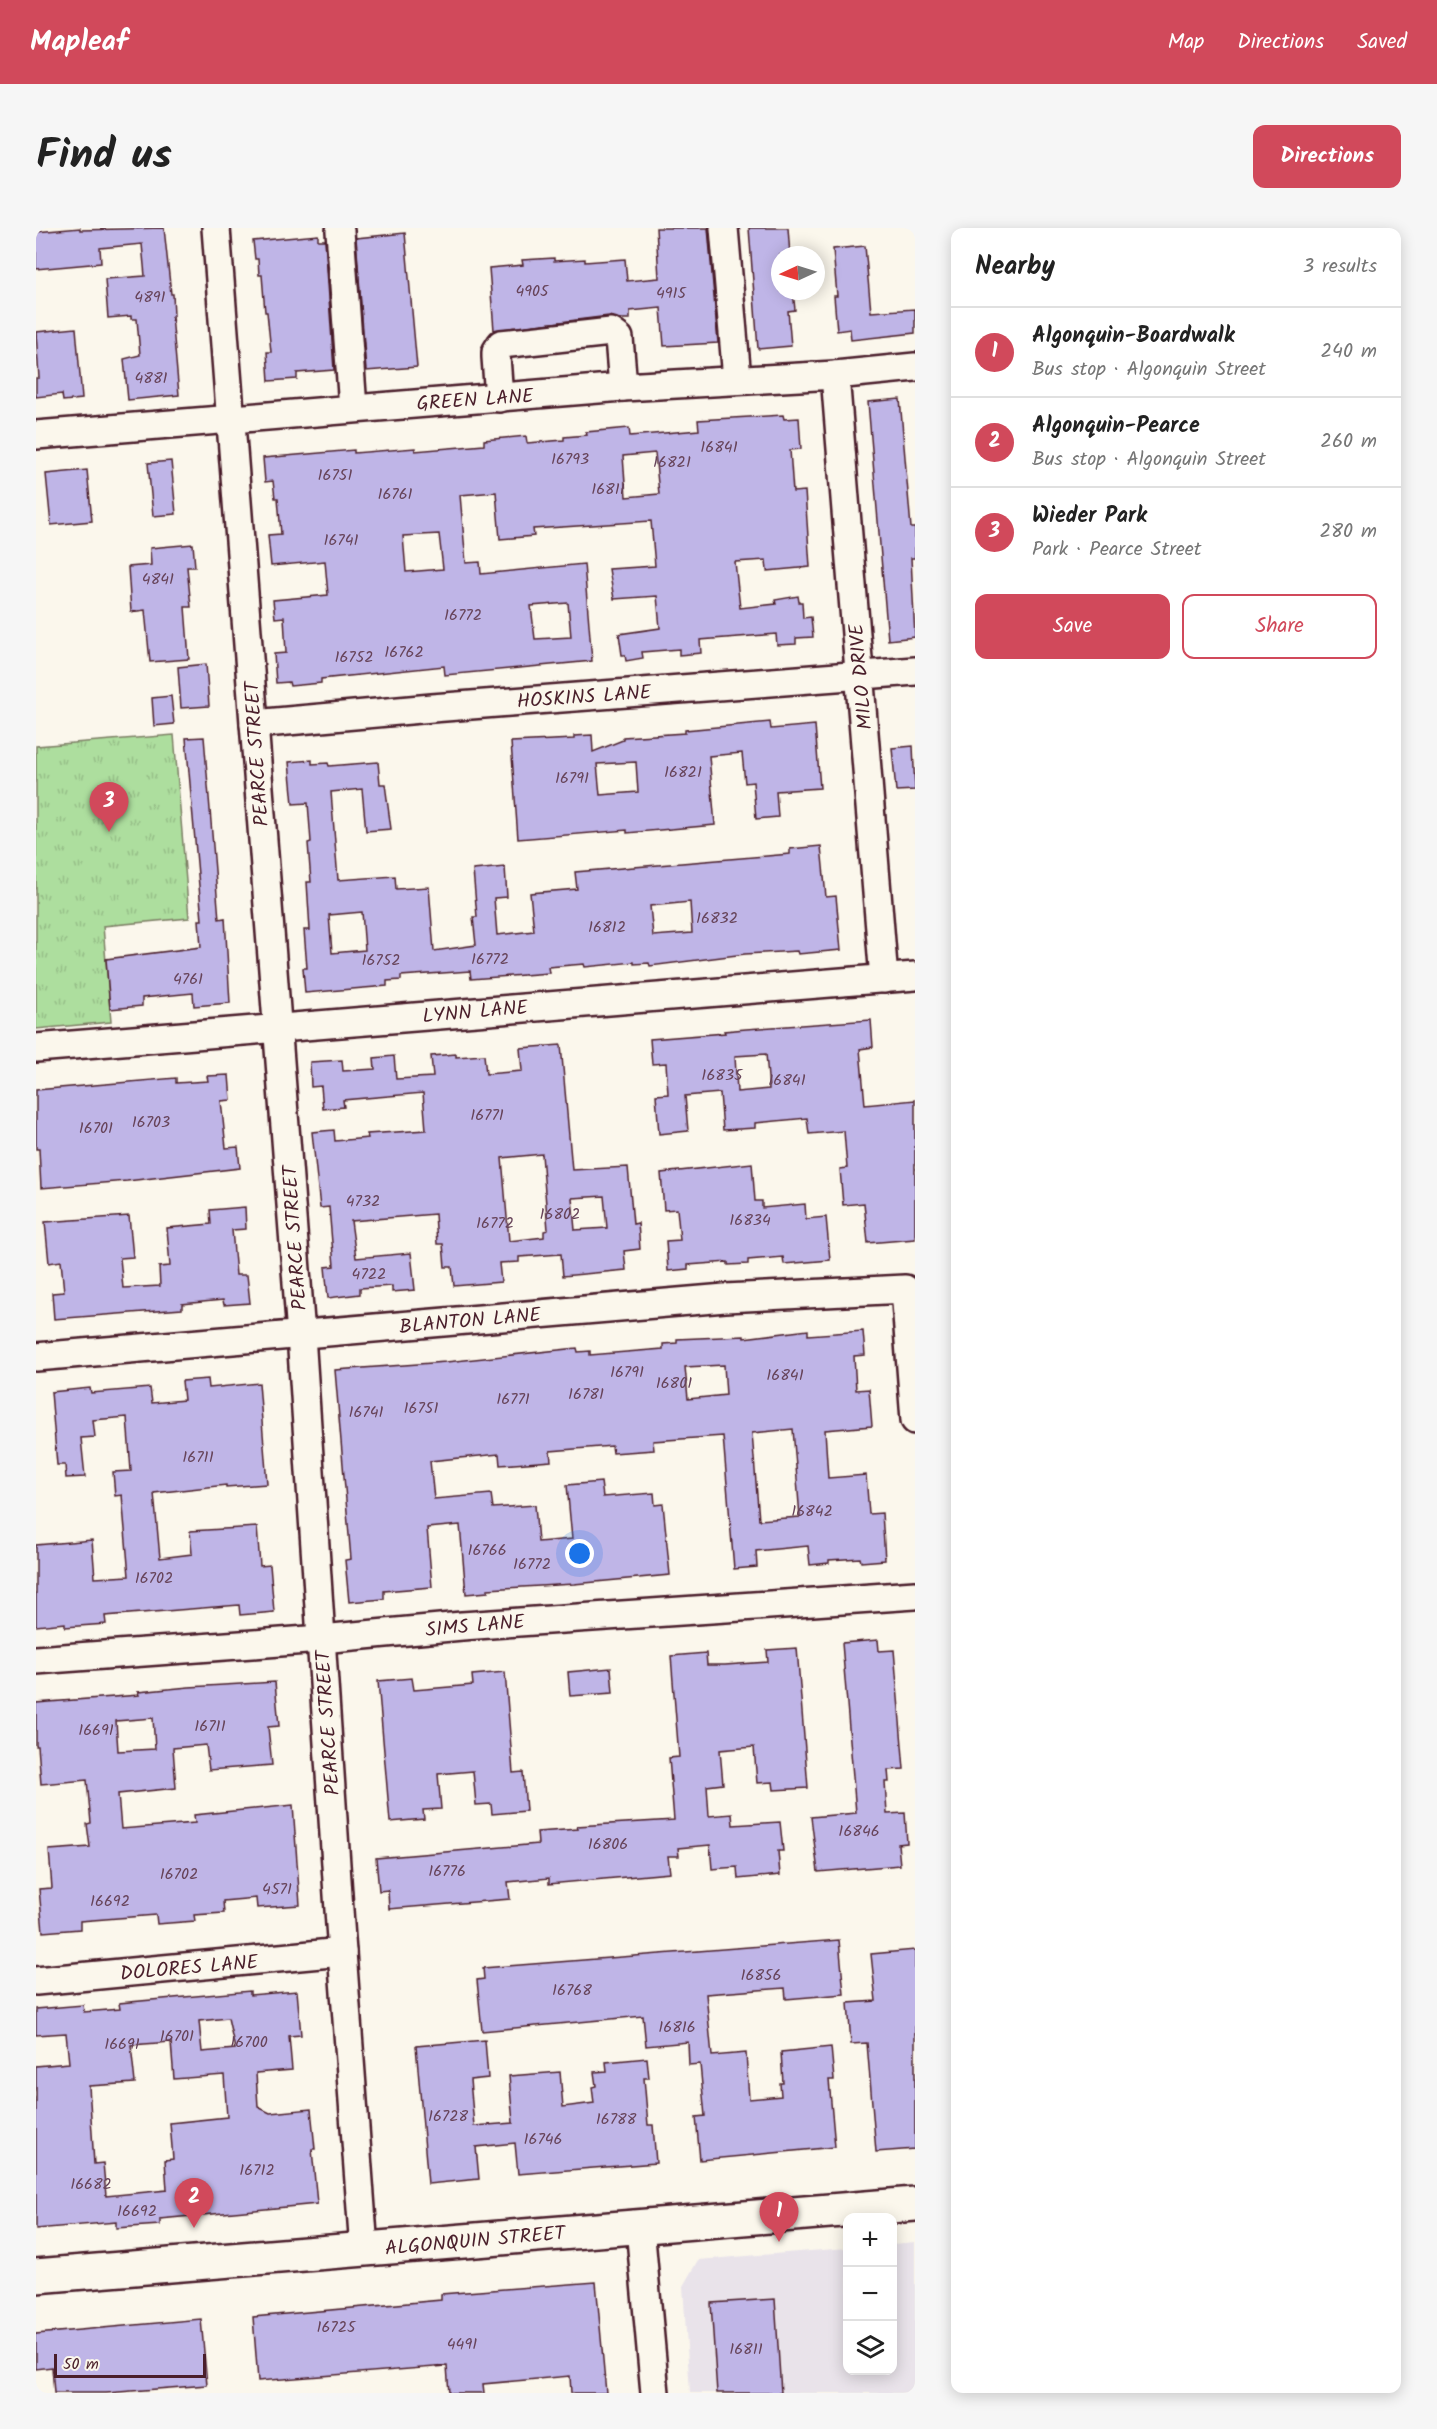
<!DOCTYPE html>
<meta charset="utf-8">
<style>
:root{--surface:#fff;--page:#f6f6f6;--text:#222;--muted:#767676;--line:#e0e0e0;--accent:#d1495b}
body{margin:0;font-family:Kalam,sans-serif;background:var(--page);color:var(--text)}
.controls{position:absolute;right:18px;bottom:18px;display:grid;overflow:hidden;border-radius:12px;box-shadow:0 3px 15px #0003}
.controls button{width:54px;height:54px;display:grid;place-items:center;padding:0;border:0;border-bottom:2px solid var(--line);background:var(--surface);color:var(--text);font:30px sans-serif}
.compass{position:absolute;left:735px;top:18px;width:54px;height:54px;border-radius:50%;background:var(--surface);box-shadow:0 3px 15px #0003;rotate:266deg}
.scale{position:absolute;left:18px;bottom:15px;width:152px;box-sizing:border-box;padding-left:6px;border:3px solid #4a1f2b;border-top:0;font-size:16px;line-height:21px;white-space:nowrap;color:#4a1f2b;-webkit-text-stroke:4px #fbf7ec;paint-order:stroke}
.you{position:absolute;left:544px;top:1326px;width:21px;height:21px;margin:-15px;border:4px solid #fff;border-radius:50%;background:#1a73e8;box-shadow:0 0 0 9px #1a73e833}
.badge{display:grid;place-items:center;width:39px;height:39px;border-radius:50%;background:var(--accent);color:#fff;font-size:20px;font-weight:700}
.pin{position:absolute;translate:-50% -50px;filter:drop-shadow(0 2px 3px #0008)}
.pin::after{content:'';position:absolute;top:32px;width:21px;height:18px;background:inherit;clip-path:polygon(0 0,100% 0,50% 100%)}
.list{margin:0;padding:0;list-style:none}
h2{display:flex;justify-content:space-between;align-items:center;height:78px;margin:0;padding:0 24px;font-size:26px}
h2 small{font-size:20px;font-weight:400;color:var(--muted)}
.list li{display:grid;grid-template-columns:39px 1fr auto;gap:18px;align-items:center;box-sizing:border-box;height:90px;padding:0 24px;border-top:2px solid var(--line)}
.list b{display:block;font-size:22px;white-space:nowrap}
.list p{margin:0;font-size:20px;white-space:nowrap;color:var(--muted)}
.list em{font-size:20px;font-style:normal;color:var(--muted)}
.actions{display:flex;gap:12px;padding:18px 24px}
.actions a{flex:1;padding:14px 0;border:2px solid var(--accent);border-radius:12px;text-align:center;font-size:21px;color:var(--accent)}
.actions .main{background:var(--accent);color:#fff}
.icon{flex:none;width:33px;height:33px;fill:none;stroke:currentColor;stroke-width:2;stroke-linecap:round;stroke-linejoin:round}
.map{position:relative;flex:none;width:879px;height:2165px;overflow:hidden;border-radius:12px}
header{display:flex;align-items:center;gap:36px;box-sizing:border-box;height:84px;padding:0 30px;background:var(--accent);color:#fff}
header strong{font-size:28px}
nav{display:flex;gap:33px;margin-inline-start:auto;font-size:21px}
.intro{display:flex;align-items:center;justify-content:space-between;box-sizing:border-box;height:144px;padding:0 36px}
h1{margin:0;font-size:42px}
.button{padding:15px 27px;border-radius:12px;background:var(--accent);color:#fff;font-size:21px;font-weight:700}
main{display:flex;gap:36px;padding:0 36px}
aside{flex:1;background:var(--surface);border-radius:12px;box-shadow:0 3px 15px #0003}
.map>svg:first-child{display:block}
.built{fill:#e9e3ea}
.park{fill:url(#park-tufts);stroke:#7c7e64;stroke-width:1.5}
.building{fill:#bfb5e7;stroke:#4a1f2b;stroke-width:1.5;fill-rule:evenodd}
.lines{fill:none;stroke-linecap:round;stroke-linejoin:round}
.minor-casing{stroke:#4a1f2b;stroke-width:32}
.major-casing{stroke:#4a1f2b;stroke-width:38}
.minor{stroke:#fbf7ec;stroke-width:27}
.major{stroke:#fbf7ec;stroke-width:33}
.labels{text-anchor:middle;stroke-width:4.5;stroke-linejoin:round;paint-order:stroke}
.number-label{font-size:16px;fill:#67445a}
.street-label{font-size:20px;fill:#4a1f2b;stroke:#fbf7ec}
</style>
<header>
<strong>Mapleaf</strong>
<nav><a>Map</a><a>Directions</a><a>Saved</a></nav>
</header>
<div class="intro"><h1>Find us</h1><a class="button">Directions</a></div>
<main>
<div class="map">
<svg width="879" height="2165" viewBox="0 0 879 2165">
<defs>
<pattern id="park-tufts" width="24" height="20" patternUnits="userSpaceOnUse" patternTransform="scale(1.5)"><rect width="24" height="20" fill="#adde9e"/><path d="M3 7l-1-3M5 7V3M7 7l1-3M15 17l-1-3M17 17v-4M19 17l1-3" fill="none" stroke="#96be88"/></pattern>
</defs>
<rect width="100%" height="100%" fill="#fbf7ec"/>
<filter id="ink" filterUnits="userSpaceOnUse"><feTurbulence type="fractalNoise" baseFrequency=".0167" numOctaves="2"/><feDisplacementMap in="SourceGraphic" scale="12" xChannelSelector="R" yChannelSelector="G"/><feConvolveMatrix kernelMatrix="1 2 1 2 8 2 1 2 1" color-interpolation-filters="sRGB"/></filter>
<g filter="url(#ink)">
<!-- built -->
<polygon class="built" points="879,2014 879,2165 654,2165 647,2058 662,2032 811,2020 812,2142 856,2142 857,2016"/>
<!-- park -->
<polygon class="park" points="138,507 153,690 67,698 75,794 0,801 0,518"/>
<!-- building -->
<g class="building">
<polygon points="44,0 44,2 128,0 135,66 137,66 138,88 136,88 143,167 92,172 88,131 104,127 101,91 95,91 95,88 72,90 69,51 109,48 106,16 64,20 65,35 0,41 0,4"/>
<polygon points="620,0 672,0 682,115 628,118 625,80 594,83 594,91 584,91 573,88 458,102 453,40 487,37 486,32 518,30 518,33 549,31 549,34 589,31 591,53 623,50"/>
<polygon points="713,0 752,0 754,27 744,27 744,63 757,63 759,82 752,83 755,118 722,121"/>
<polygon points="369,5 381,139 330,143 320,10"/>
<polygon points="282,7 282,12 289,12 298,142 261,145 261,151 233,153 231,124 235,124 231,84 229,84 226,47 223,47 222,31 219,31 217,13"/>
<polygon points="829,18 835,84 879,81 879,105 815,112 814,101 801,103 798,68 801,68 797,21"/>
<polygon points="40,100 46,171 27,173 26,166 0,169 0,150 3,150 0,104"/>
<polygon points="864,171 875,300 879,300 879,330 875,330 879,409 852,412 832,174"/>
<path d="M 747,187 L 748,191 L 763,190 L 765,221 L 754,222 L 757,264 L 769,263 L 774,339 L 731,343 L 730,332 L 699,334 L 704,380 L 740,376 L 739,372 L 762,368 L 763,374 L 766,374 L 767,390 L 775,389 L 777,409 L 760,410 L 760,416 L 741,417 L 740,406 L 664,412 L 665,425 L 643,427 L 643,421 L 606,424 L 607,430 L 590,433 L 589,427 L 586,427 L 583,406 L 624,400 L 621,368 L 578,371 L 573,341 L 619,338 L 615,293 L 497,301 L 498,308 L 464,311 L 460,264 L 424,267 L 430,335 L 444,334 L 445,346 L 548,336 L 556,433 L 409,447 L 408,438 L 285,451 L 285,455 L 254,458 L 253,454 L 240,455 L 238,426 L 250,425 L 248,389 L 239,390 L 237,372 L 292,367 L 289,333 L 235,338 L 232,307 L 245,306 L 242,270 L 239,270 L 237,253 L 229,254 L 227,230 L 318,222 L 318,225 L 379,220 L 379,223 L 448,217 L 448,212 L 490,208 L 491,215 L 528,212 L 528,209 L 551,207 L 550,204 L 593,200 L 594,208 L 663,202 L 662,192 ZM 619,225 L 623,266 L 590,269 L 587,228 ZM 403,306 L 407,341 L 370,344 L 367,308 ZM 532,375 L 535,409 L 499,411 L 495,378 Z"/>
<polygon points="135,233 140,286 117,288 112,235"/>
<polygon points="51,242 56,293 15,297 10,246"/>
<polygon points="157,316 159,339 151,339 155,379 149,379 153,431 114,434 109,382 95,384 92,339 115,337 114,320"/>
<polygon points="170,436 173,478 145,480 142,439"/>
<polygon points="135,468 138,496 118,498 116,470"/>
<path d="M 734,494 L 735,501 L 779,497 L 784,560 L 740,563 L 742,589 L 720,591 L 717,554 L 709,555 L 706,525 L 673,528 L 679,597 L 591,605 L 591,602 L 482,611 L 475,514 L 538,511 L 538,508 L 556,507 L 557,524 L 587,512 L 587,509 L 649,505 L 649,502 ZM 600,534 L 602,564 L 564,567 L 561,536 Z"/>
<polygon points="168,509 183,691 189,690 194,775 158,778 157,765 106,770 106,778 74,781 70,731 165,719 163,692 166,692 150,510"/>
<polygon points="877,518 879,562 860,563 856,520"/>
<path d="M 276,532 L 276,536 L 292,535 L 293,538 L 342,534 L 344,556 L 349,556 L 355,601 L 330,603 L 326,561 L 295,564 L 302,652 L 359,648 L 360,661 L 393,659 L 398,723 L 440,717 L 437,689 L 441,689 L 437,642 L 469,639 L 471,669 L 458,670 L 461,707 L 498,703 L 494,665 L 541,661 L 539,644 L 754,626 L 754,621 L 785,618 L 790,669 L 800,668 L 805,722 L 762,726 L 761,723 L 709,726 L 614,738 L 613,735 L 598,736 L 598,734 L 549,739 L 548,736 L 512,739 L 513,745 L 435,751 L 434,743 L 365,748 L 365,752 L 351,753 L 351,758 L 269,765 L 267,740 L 271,740 L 268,702 L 274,702 L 271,654 L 275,654 L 272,615 L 275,614 L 272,575 L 257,576 L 253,534 ZM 654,674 L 656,705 L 617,708 L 614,678 ZM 326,684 L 329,722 L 296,725 L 293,687 Z"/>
<path d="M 835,792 L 837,819 L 824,821 L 829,877 L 879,872 L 879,1011 L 832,1015 L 828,975 L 807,977 L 804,941 L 811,940 L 808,903 L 773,906 L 771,890 L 719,895 L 719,900 L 687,902 L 684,865 L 649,868 L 652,903 L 623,906 L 620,867 L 632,866 L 630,835 L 616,836 L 614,811 L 689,805 L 688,803 L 710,801 ZM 730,826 L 733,861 L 701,864 L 699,828 Z"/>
<path d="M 525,817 L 536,942 L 592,939 L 597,996 L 602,995 L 604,1021 L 588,1023 L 590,1042 L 527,1048 L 525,1026 L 483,1029 L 483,1034 L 463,1035 L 465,1054 L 418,1058 L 416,1039 L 409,1039 L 407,1016 L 401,1016 L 399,986 L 315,993 L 320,1030 L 375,1025 L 379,1062 L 356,1064 L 356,1058 L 324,1060 L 324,1066 L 292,1070 L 289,1039 L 298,1038 L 293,979 L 284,980 L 276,904 L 298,902 L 299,913 L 332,910 L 331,906 L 390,902 L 387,865 L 307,872 L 308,879 L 287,881 L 285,858 L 275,859 L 274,834 L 306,832 L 307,843 L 339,841 L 338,830 L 358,828 L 360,851 L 397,849 L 395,828 L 420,826 L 420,829 L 448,827 L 450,846 L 486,843 L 484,820 ZM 506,926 L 512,1002 L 508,1003 L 508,1009 L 473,1013 L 466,930 ZM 568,968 L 571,1000 L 539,1002 L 536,970 Z"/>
<polygon points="193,847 195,872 185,873 190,920 202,919 204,940 91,953 5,960 3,921 0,921 0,862 140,850 140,855 172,853 171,848"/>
<polygon points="716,935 719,973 726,973 726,980 769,976 770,991 790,989 794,1032 748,1036 747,1029 712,1032 712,1036 692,1037 692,1034 652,1037 652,1041 632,1043 630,1013 644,1012 641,981 628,982 625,945"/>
<polygon points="209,979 210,1001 196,1002 200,1047 211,1047 214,1075 188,1077 187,1072 146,1076 146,1081 18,1091 16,1065 28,1064 25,1033 13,1035 9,994 93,988 97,1029 84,1030 87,1060 124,1058 123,1039 134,1038 131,1000 175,996 174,982"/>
<path d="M 772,1102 L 772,1107 L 827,1103 L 829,1127 L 818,1128 L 820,1162 L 833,1161 L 836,1198 L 789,1202 L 792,1250 L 830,1247 L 833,1286 L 846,1285 L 849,1332 L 825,1334 L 824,1330 L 793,1332 L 793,1335 L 774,1337 L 772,1318 L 720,1323 L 721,1339 L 698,1341 L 687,1208 L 617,1213 L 618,1222 L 577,1225 L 576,1218 L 514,1223 L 515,1233 L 464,1237 L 463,1226 L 394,1233 L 398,1271 L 455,1266 L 457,1280 L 499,1277 L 502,1314 L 536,1311 L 531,1257 L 565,1254 L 567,1269 L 618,1265 L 619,1277 L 627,1276 L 634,1347 L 538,1356 L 452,1361 L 452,1364 L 430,1366 L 424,1297 L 391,1300 L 396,1359 L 348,1363 L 348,1371 L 313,1374 L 309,1332 L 315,1331 L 299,1142 L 410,1134 L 541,1120 L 542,1124 L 554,1123 L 554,1127 L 627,1121 L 627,1116 L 641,1115 L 641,1111 L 708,1108 L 708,1110 ZM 688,1137 L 690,1167 L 652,1171 L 649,1139 ZM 757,1201 L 764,1289 L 723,1292 L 716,1205 Z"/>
<polygon points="172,1151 173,1160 223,1155 231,1256 190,1259 190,1257 118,1265 124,1330 156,1326 154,1303 221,1299 224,1338 234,1337 238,1384 204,1387 203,1377 69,1388 70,1396 29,1399 29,1395 0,1398 0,1317 56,1312 59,1350 93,1348 86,1267 79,1268 77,1244 95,1243 91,1189 57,1192 59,1209 45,1210 49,1249 30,1250 29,1237 21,1237 15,1164 54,1160 55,1165 114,1160 116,1175 148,1172 146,1153"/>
<polygon points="842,1412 843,1423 858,1422 868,1541 852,1542 853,1554 849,1554 851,1586 869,1585 871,1615 862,1616 864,1637 782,1644 775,1589 820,1585 806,1415"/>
<polygon points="761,1420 772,1560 738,1562 737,1554 721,1555 718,1519 684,1522 687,1556 671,1558 673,1588 696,1586 697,1597 744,1594 747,1623 742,1623 744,1647 702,1651 701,1639 676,1641 674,1617 642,1620 643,1628 632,1628 634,1645 513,1656 513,1650 472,1654 474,1671 353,1681 352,1662 343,1663 340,1630 502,1616 501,1604 542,1601 541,1598 638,1592 633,1530 643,1529 635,1428 670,1425 671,1437 689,1437 732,1434 731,1422"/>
<polygon points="575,1440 577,1465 534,1468 532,1444"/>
<polygon points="469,1444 477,1545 487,1544 490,1583 456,1586 455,1576 440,1577 437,1543 402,1546 405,1581 387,1582 388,1591 354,1594 342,1453 376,1450 378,1462 437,1457 436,1447"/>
<path d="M 239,1454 L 243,1498 L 232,1499 L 236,1537 L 173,1542 L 170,1517 L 137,1520 L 140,1560 L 82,1566 L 85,1601 L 159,1595 L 158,1587 L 257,1577 L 264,1677 L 221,1680 L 220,1670 L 187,1673 L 188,1685 L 158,1687 L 159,1693 L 121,1696 L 120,1687 L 44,1693 L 44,1701 L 7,1704 L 3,1661 L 16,1660 L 13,1622 L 54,1619 L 51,1596 L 55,1595 L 51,1552 L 5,1556 L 2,1518 L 0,1518 L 0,1475 L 103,1467 L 102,1464 L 153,1459 ZM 117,1490 L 119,1521 L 82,1523 L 80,1493 Z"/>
<polygon points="803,1712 808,1766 750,1771 749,1760 670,1766 676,1828 710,1825 713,1871 745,1868 744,1855 747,1855 745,1824 795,1819 798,1852 793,1852 799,1919 664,1932 660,1889 669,1888 664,1836 653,1837 652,1814 610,1818 607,1788 446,1803 441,1752 448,1751 447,1740"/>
<polygon points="879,1722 879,1921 840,1924 831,1815 815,1816 812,1775 840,1773 835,1726"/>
<path d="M 214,1763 L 214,1767 L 261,1763 L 265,1807 L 253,1808 L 256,1842 L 220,1845 L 222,1879 L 234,1885 L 275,1881 L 279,1921 L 276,1921 L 281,1976 L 124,1991 L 124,1997 L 80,2000 L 80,1994 L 0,2001 L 0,1838 L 33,1835 L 30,1805 L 0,1807 L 0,1781 L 47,1777 L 48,1784 L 84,1781 L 83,1775 ZM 192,1790 L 199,1821 L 166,1824 L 163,1793 ZM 135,1814 L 138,1851 L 188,1847 L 191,1889 L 134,1895 L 137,1931 L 129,1932 L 131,1962 L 70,1968 L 67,1935 L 58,1936 L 53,1858 L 99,1855 L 95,1817 Z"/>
<polygon points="449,1812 452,1850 434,1852 438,1898 477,1895 473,1848 524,1844 527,1879 558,1875 556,1859 560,1858 558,1844 571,1843 570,1834 611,1830 613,1850 608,1850 612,1897 617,1897 620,1935 482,1946 479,1915 440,1919 443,1951 392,1956 380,1818"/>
<polygon points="560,2054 570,2165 535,2165 534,2148 447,2156 448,2165 413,2165 411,2138 222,2153 217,2089 405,2072 405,2066"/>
<polygon points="739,2071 745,2165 681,2165 675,2075"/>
<polygon points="165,2091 171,2157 70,2165 18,2165 16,2139 0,2141 0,2106"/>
</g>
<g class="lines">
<!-- minor casing -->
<g class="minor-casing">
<g id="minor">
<polyline points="180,0 265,1107 304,1697 328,2021"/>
<polyline points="688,0 701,151"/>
<polyline points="304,3 317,180"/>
<polyline points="799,147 848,751"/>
<polyline points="463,170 460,129 460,124 465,116 575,104 583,110 587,159"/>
<polyline points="0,207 587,159 799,147 879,139"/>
<polyline points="218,496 396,480 879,443"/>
<polyline points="0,820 879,748"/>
<polyline points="0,1129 689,1070 869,1061 879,1192"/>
<polyline points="0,1432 285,1411 426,1398 879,1367"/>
<polyline points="0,1753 306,1724"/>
<polyline points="604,1999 619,2165"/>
</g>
</g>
<!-- major casing -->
<g class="major-casing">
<polyline id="major" points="0,2048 879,1976"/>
</g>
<!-- minor -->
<use href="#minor" class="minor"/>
<!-- major -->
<use href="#major" class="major"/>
</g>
</g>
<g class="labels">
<!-- number labels -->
<g class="number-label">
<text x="496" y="68">4905</text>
<text x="635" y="70">4915</text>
<text x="114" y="74">4891</text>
<text x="115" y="155">4881</text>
<text x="683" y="224">16841</text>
<text x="534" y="236">16793</text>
<text x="636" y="239">16821</text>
<text x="299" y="252">16751</text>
<text x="572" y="266">16811</text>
<text x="359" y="271">16761</text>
<text x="305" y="317">16741</text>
<text x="122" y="356">4841</text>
<text x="427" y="392">16772</text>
<text x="368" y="429">16762</text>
<text x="318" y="434">16752</text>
<text x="647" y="549">16821</text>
<text x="536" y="555">16791</text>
<text x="681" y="695">16832</text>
<text x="571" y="704">16812</text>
<text x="454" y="736">16772</text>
<text x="345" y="737">16752</text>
<text x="152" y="756">4761</text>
<text x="686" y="852">16835</text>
<text x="751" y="857">16841</text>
<text x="451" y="892">16771</text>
<text x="115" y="899">16703</text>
<text x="60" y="905">16701</text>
<text x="327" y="978">4732</text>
<text x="524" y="991">16802</text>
<text x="714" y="997">16834</text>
<text x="459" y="1000">16772</text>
<text x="333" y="1051">4722</text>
<text x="591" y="1149">16791</text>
<text x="749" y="1152">16841</text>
<text x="638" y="1160">16801</text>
<text x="550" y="1171">16781</text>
<text x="477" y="1176">16771</text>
<text x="385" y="1185">16751</text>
<text x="330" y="1189">16741</text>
<text x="162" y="1234">16711</text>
<text x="776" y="1288">16842</text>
<text x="451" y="1327">16766</text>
<text x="496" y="1341">16772</text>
<text x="118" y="1355">16702</text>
<text x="174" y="1503">16711</text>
<text x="60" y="1507">16691</text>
<text x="823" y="1608">16846</text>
<text x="572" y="1621">16806</text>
<text x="411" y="1648">16776</text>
<text x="143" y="1651">16702</text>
<text x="241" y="1666">4571</text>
<text x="74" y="1678">16692</text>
<text x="725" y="1752">16856</text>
<text x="536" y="1767">16768</text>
<text x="641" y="1804">16816</text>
<text x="141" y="1813">16701</text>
<text x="213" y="1819">16700</text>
<text x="86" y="1821">16691</text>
<text x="412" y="1893">16728</text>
<text x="580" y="1896">16788</text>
<text x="507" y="1916">16746</text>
<text x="221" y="1947">16712</text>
<text x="55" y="1961">16682</text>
<text x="101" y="1988">16692</text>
<text x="300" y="2104">16725</text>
<text x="426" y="2121">4491</text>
<text x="710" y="2126">16811</text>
</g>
<!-- street labels -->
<g class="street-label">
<text transform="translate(439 171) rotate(-4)" y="7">GREEN LANE</text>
<text transform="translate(824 449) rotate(-95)" y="7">MILO DRIVE</text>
<text transform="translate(548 468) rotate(-4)" y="7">HOSKINS LANE</text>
<text transform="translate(220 526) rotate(-94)" y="7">PEARCE STREET</text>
<text transform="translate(439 783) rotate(-5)" y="7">LYNN LANE</text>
<text transform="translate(258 1010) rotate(-94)" y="7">PEARCE STREET</text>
<text transform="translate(434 1092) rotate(-5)" y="7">BLANTON LANE</text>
<text transform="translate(439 1397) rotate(-5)" y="7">SIMS LANE</text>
<text transform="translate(291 1495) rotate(-94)" y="7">PEARCE STREET</text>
<text transform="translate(153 1739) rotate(-5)" y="7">DOLORES LANE</text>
<text transform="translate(439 2012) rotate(-5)" y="7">ALGONQUIN STREET</text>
</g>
</g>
</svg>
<div class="controls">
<button>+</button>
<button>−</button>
<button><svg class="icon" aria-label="layers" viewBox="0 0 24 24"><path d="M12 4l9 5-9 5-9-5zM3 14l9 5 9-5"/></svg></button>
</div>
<svg class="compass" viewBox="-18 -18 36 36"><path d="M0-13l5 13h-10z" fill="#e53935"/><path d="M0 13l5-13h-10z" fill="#767676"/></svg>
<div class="scale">50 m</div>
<div class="you"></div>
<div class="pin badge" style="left:743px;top:2014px">1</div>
<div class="pin badge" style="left:158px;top:2000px">2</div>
<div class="pin badge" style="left:73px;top:604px">3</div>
</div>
<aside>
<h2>Nearby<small>3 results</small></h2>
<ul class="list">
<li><span class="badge">1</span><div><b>Algonquin-Boardwalk</b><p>Bus stop · Algonquin Street</p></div><em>240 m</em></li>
<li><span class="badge">2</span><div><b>Algonquin-Pearce</b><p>Bus stop · Algonquin Street</p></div><em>260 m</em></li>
<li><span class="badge">3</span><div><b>Wieder Park</b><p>Park · Pearce Street</p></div><em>280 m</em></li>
</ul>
<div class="actions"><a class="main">Save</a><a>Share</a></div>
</aside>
</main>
